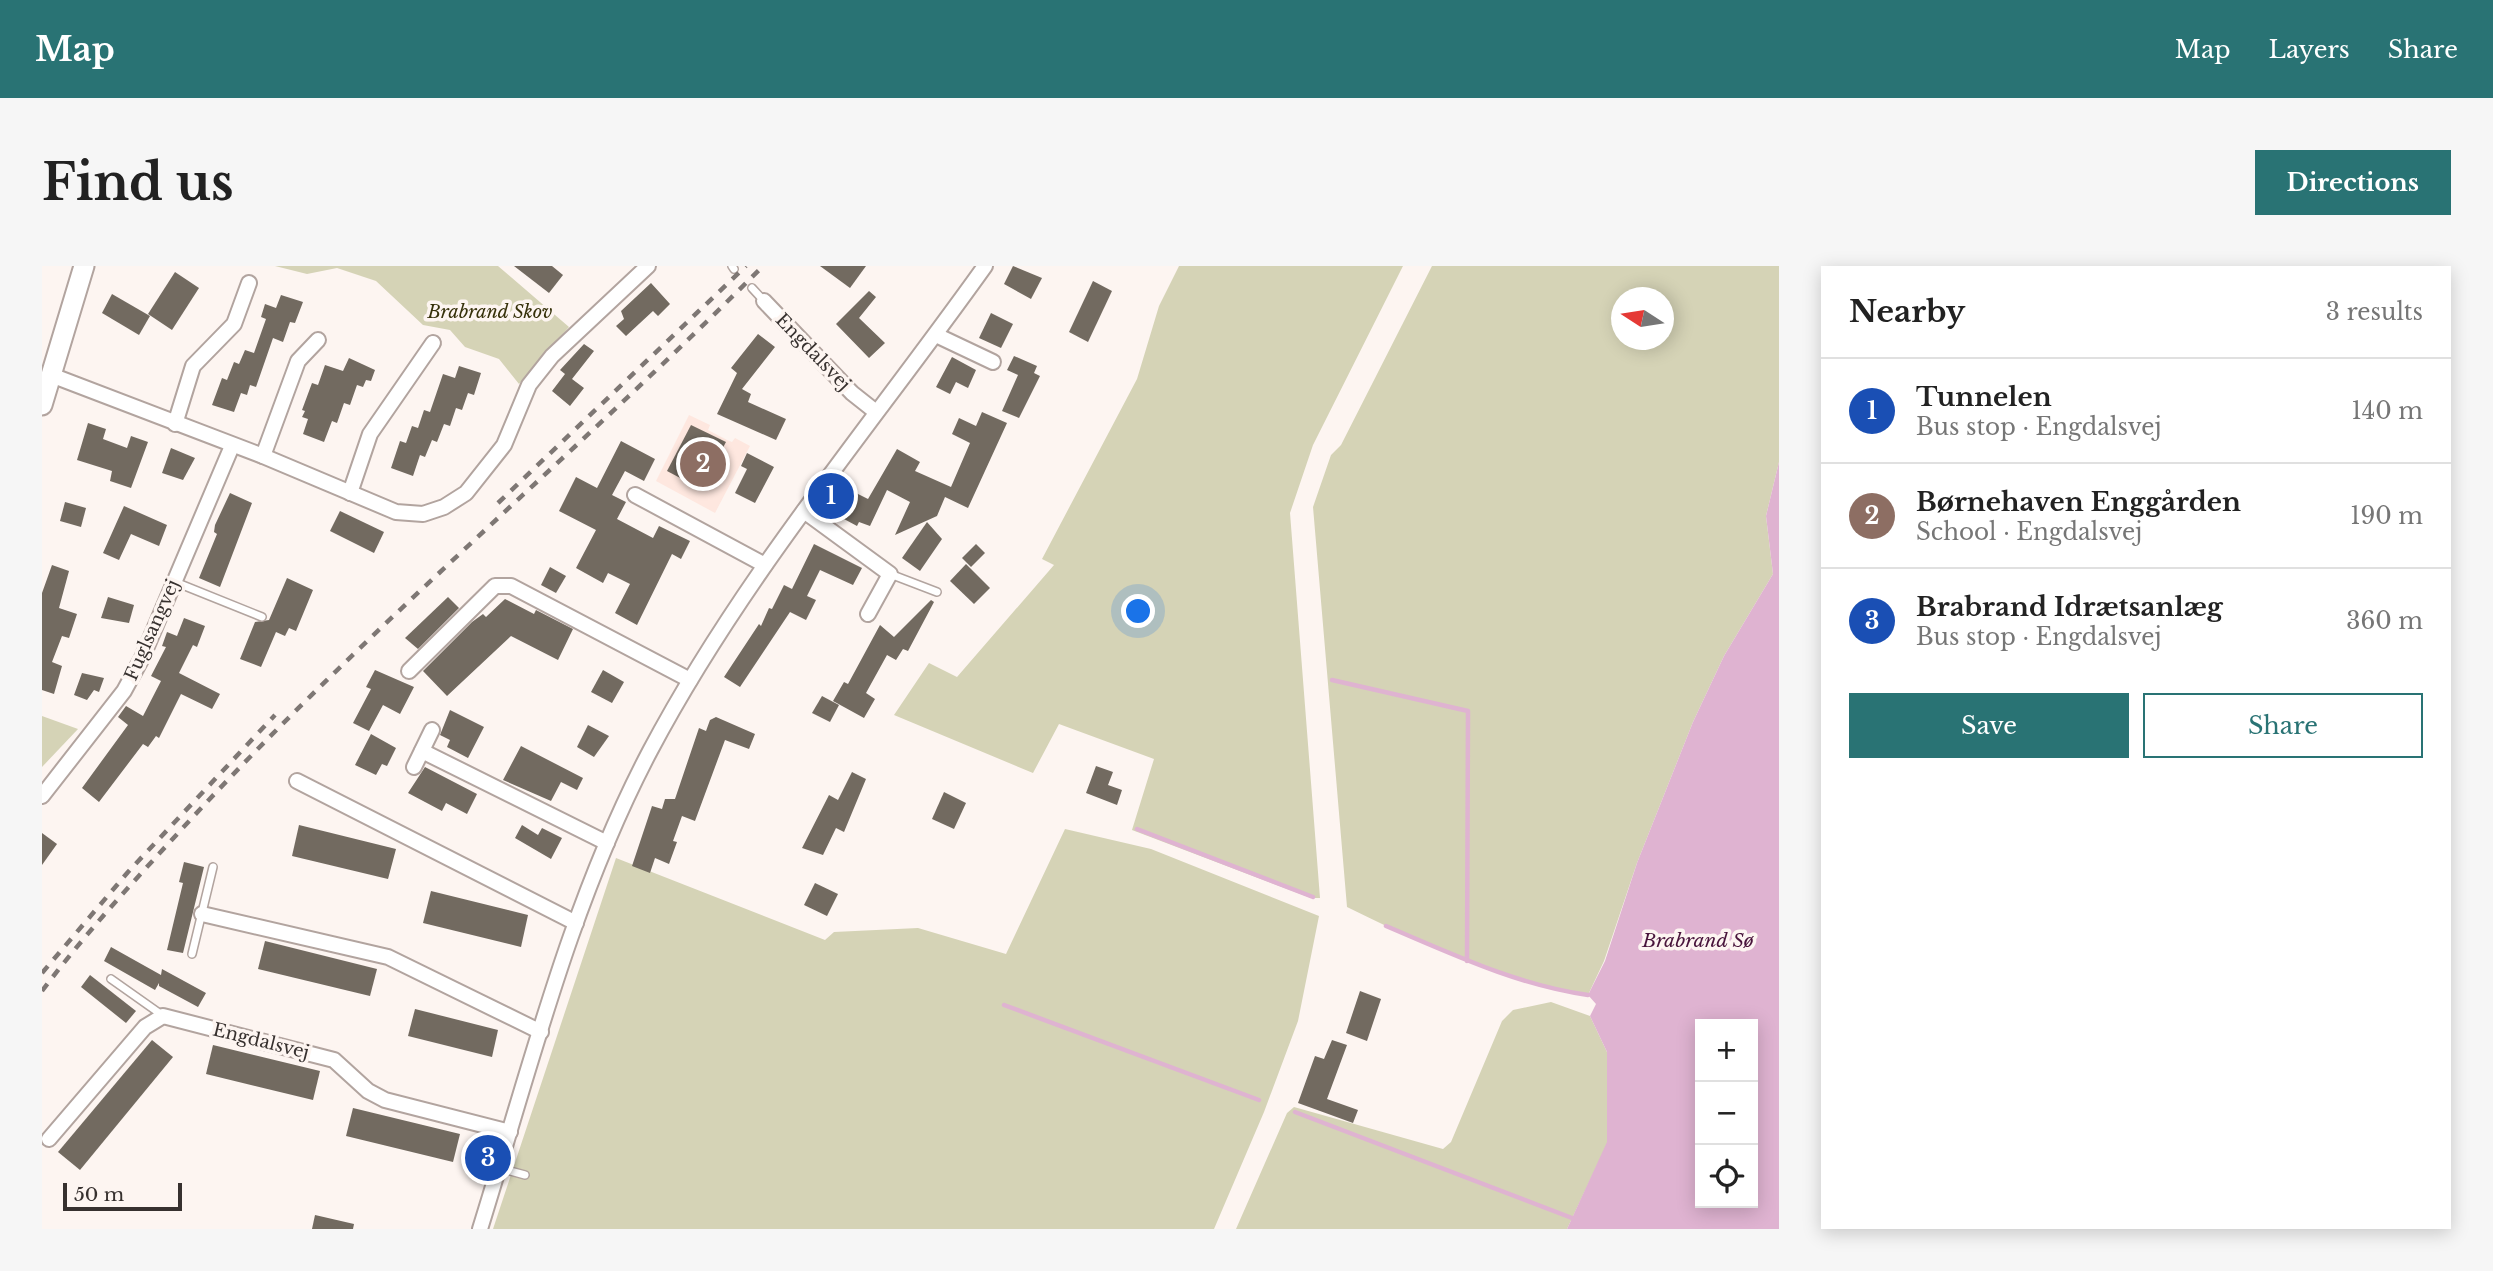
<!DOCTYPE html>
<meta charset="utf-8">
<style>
:root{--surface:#fff;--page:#f6f6f6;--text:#222;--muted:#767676;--line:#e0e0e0;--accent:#297374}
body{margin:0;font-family:"Libre Baskerville",serif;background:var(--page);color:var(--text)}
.controls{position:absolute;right:21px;bottom:21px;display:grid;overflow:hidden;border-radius:0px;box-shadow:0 4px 18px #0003}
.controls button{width:63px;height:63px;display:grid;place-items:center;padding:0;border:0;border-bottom:2px solid var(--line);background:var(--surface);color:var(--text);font:35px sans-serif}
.compass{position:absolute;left:1569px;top:21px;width:63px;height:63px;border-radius:50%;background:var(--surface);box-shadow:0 4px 18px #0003;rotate:282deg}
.scale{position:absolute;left:21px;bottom:18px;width:119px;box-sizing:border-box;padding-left:7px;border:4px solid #37312f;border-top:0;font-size:19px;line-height:24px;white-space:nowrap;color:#37312f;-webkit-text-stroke:5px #fdf5f1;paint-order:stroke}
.you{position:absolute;left:1097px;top:346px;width:24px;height:24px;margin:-18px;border:5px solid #fff;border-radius:50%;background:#1a73e8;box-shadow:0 0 0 10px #1a73e833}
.badge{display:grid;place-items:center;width:46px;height:46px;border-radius:50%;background:var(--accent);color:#fff;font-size:23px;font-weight:700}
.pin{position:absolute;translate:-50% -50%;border:4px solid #fff;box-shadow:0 2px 7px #0006}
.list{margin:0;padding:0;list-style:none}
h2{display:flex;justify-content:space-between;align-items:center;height:91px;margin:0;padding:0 28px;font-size:30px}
h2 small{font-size:23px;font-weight:400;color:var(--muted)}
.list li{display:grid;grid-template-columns:46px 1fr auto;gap:21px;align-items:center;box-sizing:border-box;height:105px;padding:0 28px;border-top:2px solid var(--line)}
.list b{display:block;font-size:26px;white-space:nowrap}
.list p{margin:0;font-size:23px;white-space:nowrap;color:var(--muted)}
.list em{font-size:23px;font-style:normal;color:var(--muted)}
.actions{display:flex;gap:14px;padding:21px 28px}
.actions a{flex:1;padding:16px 0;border:2px solid var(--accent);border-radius:0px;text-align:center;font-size:24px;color:var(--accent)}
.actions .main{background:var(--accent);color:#fff}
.icon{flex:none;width:38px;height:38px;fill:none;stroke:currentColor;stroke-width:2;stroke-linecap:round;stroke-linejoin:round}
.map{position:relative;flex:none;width:1737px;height:963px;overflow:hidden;border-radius:0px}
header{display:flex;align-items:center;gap:42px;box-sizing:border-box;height:98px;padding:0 35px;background:var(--accent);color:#fff}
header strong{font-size:33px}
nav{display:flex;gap:38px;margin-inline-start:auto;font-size:24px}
.intro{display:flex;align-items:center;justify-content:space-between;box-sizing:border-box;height:168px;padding:0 42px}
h1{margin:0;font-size:49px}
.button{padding:18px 32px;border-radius:0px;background:var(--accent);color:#fff;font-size:24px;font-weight:700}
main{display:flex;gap:42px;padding:0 42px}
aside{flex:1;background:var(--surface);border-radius:0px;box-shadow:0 4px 18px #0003}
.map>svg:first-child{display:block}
.built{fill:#fee7df}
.green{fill:#d5d3b6;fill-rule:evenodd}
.water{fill:#dfb3d1;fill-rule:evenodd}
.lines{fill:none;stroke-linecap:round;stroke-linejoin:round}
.stream{stroke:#dfb3d1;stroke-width:4.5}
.building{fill:#726a60}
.lane-casing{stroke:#b2a49f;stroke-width:10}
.street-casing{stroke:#b2a49f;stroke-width:18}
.secondary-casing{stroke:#b2a49f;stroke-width:23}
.lane{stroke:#fff;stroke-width:7}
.street{stroke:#fff;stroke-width:14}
.secondary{stroke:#fff;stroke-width:19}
.rail{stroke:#7e7774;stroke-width:4.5;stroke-dasharray:9 9;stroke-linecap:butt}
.labels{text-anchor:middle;stroke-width:7;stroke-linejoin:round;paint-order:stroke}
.park-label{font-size:18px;font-style:italic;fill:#36310a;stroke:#fdf5f1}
.street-label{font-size:18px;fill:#37312f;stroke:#fdf5f1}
.water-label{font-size:19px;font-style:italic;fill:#48143b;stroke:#fdf5f1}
</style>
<header>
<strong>Map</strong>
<nav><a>Map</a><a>Layers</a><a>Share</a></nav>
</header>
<div class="intro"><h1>Find us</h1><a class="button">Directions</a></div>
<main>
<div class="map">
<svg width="1737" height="963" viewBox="0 0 1737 963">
<rect width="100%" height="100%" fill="#fdf5f1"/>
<!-- built -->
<polygon class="built" points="647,149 668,159 666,164 685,174 690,176 693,172 708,180 673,247 614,215"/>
<!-- green -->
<g class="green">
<polygon points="233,0 456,0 527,61 477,118 457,93 423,81 408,64 381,59 334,15 295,2 265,8"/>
<polygon points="1137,0 1361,0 1271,179 1248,247 1278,632 1269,632 1090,564 1112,493 1017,458 991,507 852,449 887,397 915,411 1012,299 1000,293 1095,113 1117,40"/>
<path d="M 1390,0 L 1737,0 L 1737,196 L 1724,250 L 1731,308 L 1682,390 L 1651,456 L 1595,597 L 1562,695 L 1546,729 C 1462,717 1381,678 1305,641 L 1271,241 L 1289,189 L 1299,179 ZM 1580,32 L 1622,32 L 1622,74 L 1580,74 Z"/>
<polygon points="0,450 36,463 0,501"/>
<polygon points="1023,563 1109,583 1277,650 1256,755 1222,846 1172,963 451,963 574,592 783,674 792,666 876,662 964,688"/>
<polygon points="1509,736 1548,750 1565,786 1566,876 1525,963 1194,963 1245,847 1252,841 1401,883 1409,876 1460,755 1471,744"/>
</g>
<!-- water -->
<path class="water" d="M 1737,196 L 1737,963 L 1525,963 L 1565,876 L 1565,786 L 1548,750 L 1554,738 L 1546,729 L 1563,695 L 1595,597 L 1651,456 L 1682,390 L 1731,308 L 1724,250 ZM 1658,758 L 1711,758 L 1711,937 L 1658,937 Z"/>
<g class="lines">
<!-- stream -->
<g class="stream">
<polyline points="1290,414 1426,445 1425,695"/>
<polyline points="1095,563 1271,631"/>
<path d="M 1344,660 C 1410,688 1475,719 1546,729"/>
<polyline points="962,739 1217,834"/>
<polyline points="1253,846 1530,952"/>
</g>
</g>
<!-- building -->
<g class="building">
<polygon points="472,0 510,0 521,9 507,27"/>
<polygon points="778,0 824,0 808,22"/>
<polygon points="971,0 1000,12 989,33 962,18"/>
<polygon points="133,6 157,22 130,64 106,48"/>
<polygon points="1051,15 1070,25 1046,76 1027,66"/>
<polygon points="609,17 628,38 616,50 611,45 584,70 574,60 582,53 579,45"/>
<polygon points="827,25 834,31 817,52 843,77 827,92 794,58"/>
<polygon points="70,28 108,50 97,69 60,47"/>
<polygon points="239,29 261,36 253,57 248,56 241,76 231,72 214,121 208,119 205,129 199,127 192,146 170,139 180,112 185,114 192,96 197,98 203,84 212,87 224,53 219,51 223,38 234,42"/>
<polygon points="949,47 971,58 959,82 937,72"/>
<polygon points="716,68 733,81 700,123 709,128 706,136 744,153 734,174 675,148 695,107 689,102"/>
<polygon points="542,78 552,85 530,113 542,122 528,140 510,125 523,108 518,104"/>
<polygon points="972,90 995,100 992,107 998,110 977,152 960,145 976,109 965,104"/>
<polygon points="910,91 934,104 926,122 914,116 908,128 894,121"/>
<polygon points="307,92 333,104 329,115 324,114 321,121 315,119 308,139 302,137 295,157 290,155 282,176 261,168 266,153 260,151 263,145 260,144 270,117 276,119 283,99 301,105"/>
<polygon points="417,100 439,107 432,129 426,127 420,144 414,142 408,160 402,158 395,176 390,174 383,191 378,189 371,210 349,202 358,175 364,177 370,160 376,162 382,144 388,146 401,108 413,112"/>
<polygon points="940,146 965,157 926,242 903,231 895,250 853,269 868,236 845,224 828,260 817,256 815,260 802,253 804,249 799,247 810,225 826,233 855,183 878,196 873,205 909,221 928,177 910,168 917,152 934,160"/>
<polygon points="46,157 64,163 61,173 85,182 89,170 106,176 89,222 68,215 70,205 35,194"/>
<polygon points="649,159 684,176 659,223 625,205"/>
<polygon points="579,175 613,193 602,215 583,205 570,229 584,236 575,253 611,272 617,260 648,275 639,293 630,288 595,359 573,347 588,318 566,307 561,317 534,302 554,264 517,245 534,211 555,222"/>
<polygon points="129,182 153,192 141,214 120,207"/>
<polygon points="705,187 732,201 713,237 693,227 705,203 699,200"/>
<polygon points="188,227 210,237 178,321 157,312 175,268 172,266 173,259"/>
<polygon points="23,236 44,242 39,261 18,255"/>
<polygon points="82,240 125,259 117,280 89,268 77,294 61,287"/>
<polygon points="298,245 342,266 332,287 288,265"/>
<polygon points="885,256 900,273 878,305 860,292"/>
<polygon points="772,278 820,302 811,319 778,304 765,330 774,334 764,354 748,346 698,421 682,411 717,358 719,360 727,342 730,343 742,319 750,323"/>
<polygon points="934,278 943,287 929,301 920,292"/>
<polygon points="924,298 948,322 932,338 908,315"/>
<polygon points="10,299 27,305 17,342 35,348 27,372 20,370 10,396 20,400 12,428 0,424 0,327"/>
<polygon points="508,301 524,310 514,327 499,319"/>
<polygon points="245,312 271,324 254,365 247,362 243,370 234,366 219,401 198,393 213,356 227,354"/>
<polygon points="66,331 92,339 87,357 59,352"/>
<polygon points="406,331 417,342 376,383 363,372"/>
<polygon points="463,333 492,348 494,344 531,363 516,394 469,370 405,430 381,405 430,356 441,348 444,351"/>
<polygon points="889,334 892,336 866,385 861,383 854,394 845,389 824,427 833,433 822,452 791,435 802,416 806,418 838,359 852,371"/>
<polygon points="142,352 163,360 155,381 151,379 137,407 178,428 170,443 139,428 117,472 114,470 106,481 101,478 57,536 40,522 86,459 76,451 84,440 101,450 119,415 109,410 124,381 120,380 125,366 135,370"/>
<polygon points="333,404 372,421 358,448 341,439 327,465 311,457 329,423 324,421"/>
<polygon points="561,404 582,416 570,437 549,426"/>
<polygon points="40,407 62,412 57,426 52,424 45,434 32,429"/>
<polygon points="780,430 797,439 788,456 770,447"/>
<polygon points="408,444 442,461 426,492 405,481 408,474 398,469"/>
<polygon points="674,451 713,468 707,483 683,474 653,555 640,550 631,575 635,576 627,598 613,592 608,607 590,600 610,540 620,543 623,533 633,533 657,462 664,465 668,454"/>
<polygon points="546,459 567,470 552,491 535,481"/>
<polygon points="329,468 354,482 345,500 340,498 334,509 313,499"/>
<polygon points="479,480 541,512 535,524 519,516 509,535 461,514"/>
<polygon points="1054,500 1071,506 1066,519 1080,524 1075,539 1044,527"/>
<polygon points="383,501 435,528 425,548 404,537 400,545 366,527"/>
<polygon points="810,506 824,513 802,566 794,562 781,589 760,582 787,529 796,534"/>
<polygon points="902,526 924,537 912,563 890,553"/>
<polygon points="257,559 354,583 346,613 250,590"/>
<polygon points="480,559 496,569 500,562 520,572 509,593 473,572"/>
<polygon points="0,567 15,578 0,599"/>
<polygon points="142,596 162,601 141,687 125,684 141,617 137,616"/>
<polygon points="773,617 796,628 785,650 762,639"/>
<polygon points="389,625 486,649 479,681 381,657"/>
<polygon points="223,675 335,703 328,730 216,703"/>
<polygon points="69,681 119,709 120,703 164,727 156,741 117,720 117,717 113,724 62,695"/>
<polygon points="48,709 94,745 84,757 39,721"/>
<polygon points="1318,725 1339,733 1325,775 1304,767"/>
<polygon points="373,743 456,764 450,791 366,770"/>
<polygon points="110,774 131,791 38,904 16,886"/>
<polygon points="1290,774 1305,779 1285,833 1316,844 1311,857 1256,837 1273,790 1282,793"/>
<polygon points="171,779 278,805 271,834 164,808"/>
<polygon points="311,842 418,868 411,896 304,870"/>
<polygon points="273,949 312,958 311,963 270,963"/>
</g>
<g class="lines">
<!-- lane casing -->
<g class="lane-casing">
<g id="lane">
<polyline points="690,0 692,3"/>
<polyline points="710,22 722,35"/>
<polyline points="848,308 895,326"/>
<polyline points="133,316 220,351"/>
<polyline points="150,688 171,601"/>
<polyline points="69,713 120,749"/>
<polyline points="457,902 483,909"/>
</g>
</g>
<!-- street casing -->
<g class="street-casing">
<g id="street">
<polyline points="722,35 810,127 834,146"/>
<polyline points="894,69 951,96"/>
<polyline points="9,109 221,190 354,246 381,248 402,241 424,227 462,179 487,119 510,90 606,0"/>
<polyline points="133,158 151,100 192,58 207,17"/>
<polyline points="221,190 256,95 276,74"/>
<polyline points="308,227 328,168 391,77"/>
<polyline points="593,229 723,299"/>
<polyline points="762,245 848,308 826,348"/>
<polyline points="367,405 453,320 469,320 648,414"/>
<polyline points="380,485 565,577"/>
<polyline points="372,501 390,464"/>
<polyline points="255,515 534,657"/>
<polyline points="0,530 82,425 100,392 190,180"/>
<polyline points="160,648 346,691 499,766"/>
<polyline points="7,873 103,761 121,750 292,794 326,825 343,834 468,866"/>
<path d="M 438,963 C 488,802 529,635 608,485 C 700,311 829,160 943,0"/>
</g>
</g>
<!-- secondary casing -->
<g class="secondary-casing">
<polyline id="secondary" points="0,139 42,0"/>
</g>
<!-- lane -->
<use href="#lane" class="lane"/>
<!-- street -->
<use href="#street" class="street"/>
<!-- secondary -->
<use href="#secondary" class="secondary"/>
<!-- rail -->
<g class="rail">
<polyline points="456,237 704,0"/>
<polyline points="0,707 86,606 233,449"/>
<path d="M 0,725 C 42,669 91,616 138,565 C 321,365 530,192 721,0"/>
</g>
</g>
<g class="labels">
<!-- park labels -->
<g class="park-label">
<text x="448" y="52">Brabrand Skov</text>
</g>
<!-- street labels -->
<g class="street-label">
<text transform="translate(771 86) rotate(46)" y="6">Engdalsvej</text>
<text transform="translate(110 364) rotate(-66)" y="6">Fuglsangvej</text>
<text transform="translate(219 775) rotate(14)" y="6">Engdalsvej</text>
</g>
<!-- water labels -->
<g class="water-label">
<text x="1656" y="681">Brabrand Sø</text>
</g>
</g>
</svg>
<div class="controls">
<button>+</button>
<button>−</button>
<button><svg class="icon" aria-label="locate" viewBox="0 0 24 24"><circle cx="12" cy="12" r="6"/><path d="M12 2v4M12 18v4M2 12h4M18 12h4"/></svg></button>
</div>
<svg class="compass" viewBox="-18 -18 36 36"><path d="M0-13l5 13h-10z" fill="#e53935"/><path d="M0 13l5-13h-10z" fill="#767676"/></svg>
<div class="scale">50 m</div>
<div class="you"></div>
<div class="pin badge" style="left:789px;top:230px;background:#1a4fb4">1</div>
<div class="pin badge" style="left:661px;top:198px;background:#8d6e63">2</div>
<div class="pin badge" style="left:446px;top:892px;background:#1a4fb4">3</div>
</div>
<aside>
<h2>Nearby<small>3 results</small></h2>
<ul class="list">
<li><span class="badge" style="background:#1a4fb4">1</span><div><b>Tunnelen</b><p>Bus stop · Engdalsvej</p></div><em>140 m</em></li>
<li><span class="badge" style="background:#8d6e63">2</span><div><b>Børnehaven Enggården</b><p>School · Engdalsvej</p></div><em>190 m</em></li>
<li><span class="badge" style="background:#1a4fb4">3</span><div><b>Brabrand Idrætsanlæg</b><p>Bus stop · Engdalsvej</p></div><em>360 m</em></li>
</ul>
<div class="actions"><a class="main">Save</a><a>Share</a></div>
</aside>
</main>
